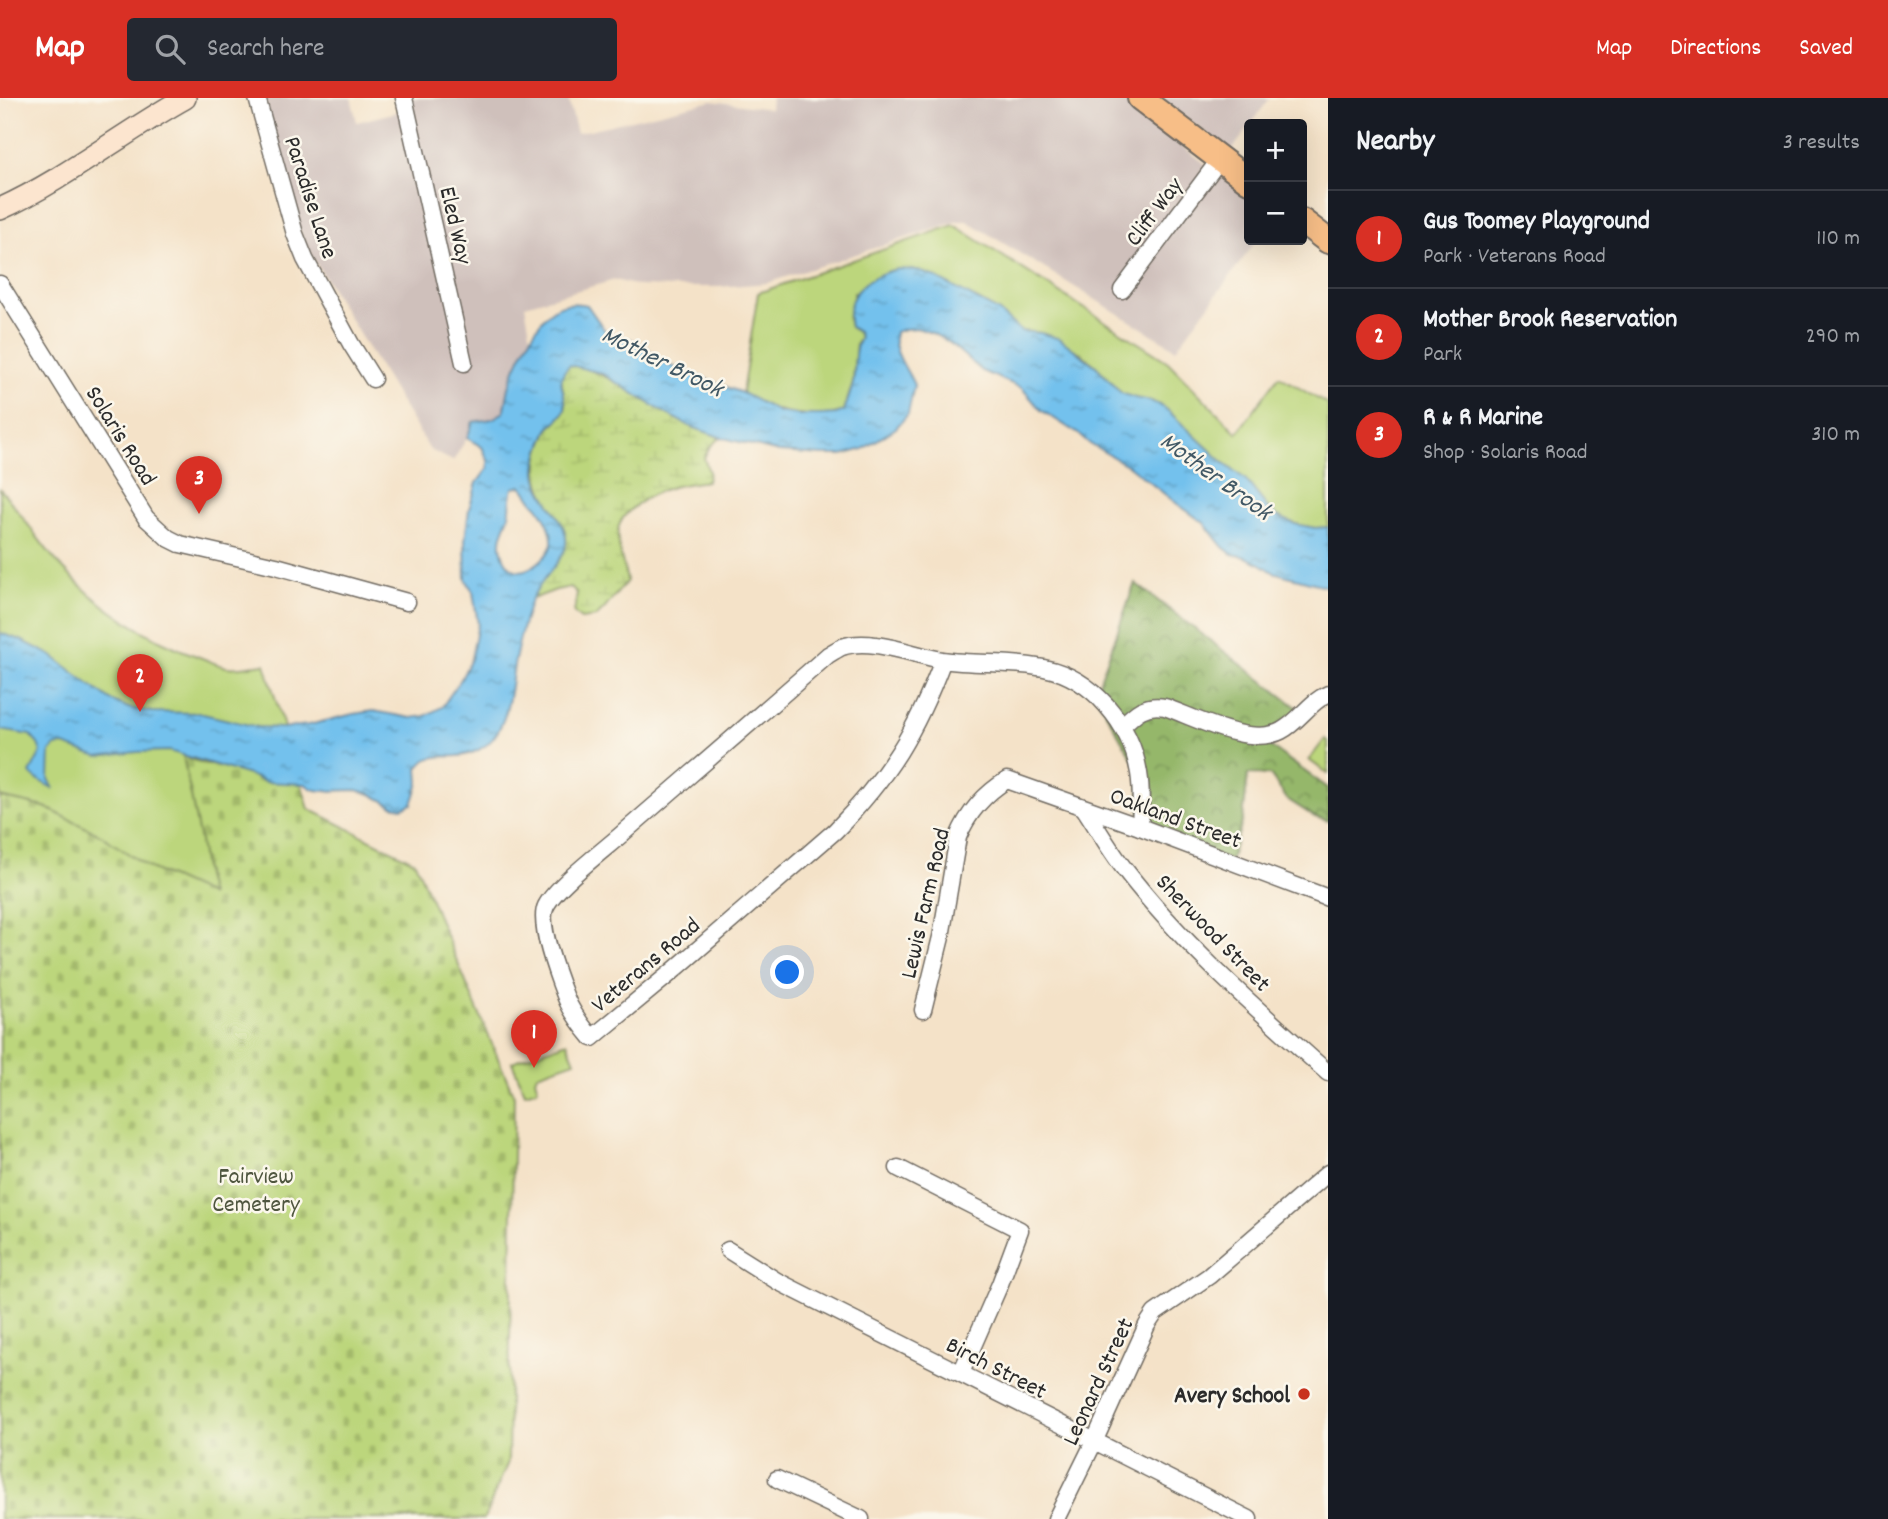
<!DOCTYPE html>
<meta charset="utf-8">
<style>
:root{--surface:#171b24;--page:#242831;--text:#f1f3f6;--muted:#9ea1a6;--line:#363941;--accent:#d93025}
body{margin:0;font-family:Dekko,sans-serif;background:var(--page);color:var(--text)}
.controls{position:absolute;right:21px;top:21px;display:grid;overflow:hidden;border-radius:7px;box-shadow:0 7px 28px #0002}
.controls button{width:63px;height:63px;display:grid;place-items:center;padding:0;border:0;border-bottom:2px solid var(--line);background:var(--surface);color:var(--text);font:35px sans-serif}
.you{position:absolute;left:788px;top:875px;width:24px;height:24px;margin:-18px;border:5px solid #fff;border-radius:50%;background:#1a73e8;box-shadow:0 0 0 10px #1a73e833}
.badge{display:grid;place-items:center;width:46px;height:46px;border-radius:50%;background:var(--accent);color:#fff;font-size:23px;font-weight:700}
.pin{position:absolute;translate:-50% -58px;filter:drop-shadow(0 2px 4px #0008)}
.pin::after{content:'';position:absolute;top:37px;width:24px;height:21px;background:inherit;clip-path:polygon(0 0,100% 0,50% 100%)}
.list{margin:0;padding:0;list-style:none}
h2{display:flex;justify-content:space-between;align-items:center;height:91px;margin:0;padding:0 28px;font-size:30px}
h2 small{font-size:23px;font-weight:400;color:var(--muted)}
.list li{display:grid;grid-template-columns:46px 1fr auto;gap:21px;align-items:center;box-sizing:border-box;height:98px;padding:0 28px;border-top:2px solid var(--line)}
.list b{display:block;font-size:26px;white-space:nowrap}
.list p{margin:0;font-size:23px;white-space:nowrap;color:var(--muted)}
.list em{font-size:23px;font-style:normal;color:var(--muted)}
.icon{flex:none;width:38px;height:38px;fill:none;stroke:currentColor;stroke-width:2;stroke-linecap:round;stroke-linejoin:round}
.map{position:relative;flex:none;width:1328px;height:1421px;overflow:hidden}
header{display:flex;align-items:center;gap:42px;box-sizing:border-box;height:98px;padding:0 35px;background:var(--accent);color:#fff}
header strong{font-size:33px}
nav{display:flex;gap:38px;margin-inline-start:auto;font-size:24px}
.search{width:490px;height:63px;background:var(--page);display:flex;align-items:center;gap:18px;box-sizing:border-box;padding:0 24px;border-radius:7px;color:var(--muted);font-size:26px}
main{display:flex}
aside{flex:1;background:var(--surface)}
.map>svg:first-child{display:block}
.industrial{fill:#cfc0bb}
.forest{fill:url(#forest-crowns);stroke:#60714b;stroke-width:2}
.wetland{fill:url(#wetland-marsh);stroke:#748053;stroke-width:2}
.cemetery{fill:url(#cemetery-stones);stroke:#748053;stroke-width:2}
.park{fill:#bcd67b;stroke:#748053;stroke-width:2}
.water{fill:url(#water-ripples);stroke:#4f768c;stroke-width:2;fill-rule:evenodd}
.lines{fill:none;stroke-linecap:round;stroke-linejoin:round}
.street-casing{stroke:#716b62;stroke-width:19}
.secondary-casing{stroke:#716b62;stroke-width:24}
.primary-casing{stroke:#716b62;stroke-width:28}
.street{stroke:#fff;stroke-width:16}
.secondary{stroke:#fce5cf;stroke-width:21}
.primary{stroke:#f7be87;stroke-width:24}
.poi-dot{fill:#c8321e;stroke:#fbf7ec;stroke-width:2.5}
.labels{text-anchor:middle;stroke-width:5;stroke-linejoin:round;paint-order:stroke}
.street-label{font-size:24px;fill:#2b2b2b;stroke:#fbf7ec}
.park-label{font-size:24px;fill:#4f563f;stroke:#fbf7ec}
.poi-label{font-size:24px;font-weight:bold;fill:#2b2b2b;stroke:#fbf7ec;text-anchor:end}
.water-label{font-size:26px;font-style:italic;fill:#415865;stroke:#fbf7ec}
</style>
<header>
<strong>Map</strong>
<div class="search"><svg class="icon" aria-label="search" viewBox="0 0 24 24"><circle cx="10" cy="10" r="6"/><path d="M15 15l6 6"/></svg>Search here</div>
<nav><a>Map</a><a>Directions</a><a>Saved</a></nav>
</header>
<main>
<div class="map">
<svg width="1328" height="1421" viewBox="0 0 1328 1421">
<defs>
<pattern id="forest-crowns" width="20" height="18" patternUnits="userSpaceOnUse" patternTransform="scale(1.75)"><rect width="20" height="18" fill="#95b76b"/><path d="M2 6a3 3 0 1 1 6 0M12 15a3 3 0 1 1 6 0" fill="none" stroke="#7a9558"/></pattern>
<pattern id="wetland-marsh" width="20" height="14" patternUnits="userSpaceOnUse" patternTransform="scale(1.75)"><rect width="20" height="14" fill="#bcd67b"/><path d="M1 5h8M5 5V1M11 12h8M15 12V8" fill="none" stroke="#a2b86a"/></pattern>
<pattern id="cemetery-stones" width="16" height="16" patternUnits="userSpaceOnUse" patternTransform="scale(1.75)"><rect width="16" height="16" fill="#bcd67b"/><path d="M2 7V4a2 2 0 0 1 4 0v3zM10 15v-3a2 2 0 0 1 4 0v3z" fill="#a2b86a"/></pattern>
<pattern id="water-ripples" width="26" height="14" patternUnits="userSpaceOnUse" patternTransform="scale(1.75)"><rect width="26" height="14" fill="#73c1ed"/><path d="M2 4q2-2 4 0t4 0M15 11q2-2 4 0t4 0" fill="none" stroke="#5f9dc0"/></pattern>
</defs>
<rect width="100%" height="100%" fill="#fbf7ec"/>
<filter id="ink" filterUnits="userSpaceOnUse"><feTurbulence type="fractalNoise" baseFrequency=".0143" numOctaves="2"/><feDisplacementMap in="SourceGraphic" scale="14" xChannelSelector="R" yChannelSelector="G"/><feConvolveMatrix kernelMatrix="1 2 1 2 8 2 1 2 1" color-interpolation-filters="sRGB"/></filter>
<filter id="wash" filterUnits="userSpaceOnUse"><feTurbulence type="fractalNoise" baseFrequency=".00686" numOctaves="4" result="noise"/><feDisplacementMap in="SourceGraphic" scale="28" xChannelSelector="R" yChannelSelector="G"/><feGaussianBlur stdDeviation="1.57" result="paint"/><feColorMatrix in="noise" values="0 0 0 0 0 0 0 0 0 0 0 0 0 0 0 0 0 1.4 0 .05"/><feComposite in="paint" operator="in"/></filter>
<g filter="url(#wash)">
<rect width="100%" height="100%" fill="#f4e2c8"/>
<!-- industrial -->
<g class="industrial">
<polygon points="264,0 351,0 357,24 401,13 398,0 568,0 577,35 712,3 770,11 771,0 1121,0 1249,100 1249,142 1257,142 1176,251 967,123 958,123 767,185 719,189 673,189 639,188 615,182 525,207 531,240 510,286 504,314 492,321 473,324 467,340 453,363 430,352 303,144"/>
<polygon points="1160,0 1270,0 1251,26 1249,26 1249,29 1230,55"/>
</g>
<!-- forest -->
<polygon class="forest" points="1135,485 1303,614 1257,639 1328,690 1328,723 1315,719 1287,701 1270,677 1248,676 1243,721 1230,763 1140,729 1139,672 1095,596"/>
<!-- wetland -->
<path class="wetland" d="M 570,266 C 606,274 633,296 664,314 C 681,325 700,332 720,339 L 709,350 L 704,360 L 709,374 L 707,383 C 695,385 681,386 669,390 C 652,395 618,414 618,434 C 617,451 624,466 627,483 L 605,510 L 596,519 L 581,521 L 574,515 L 577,495 L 571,489 L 556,492 L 530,502 L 544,481 L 558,462 L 565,433 C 543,396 526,375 548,333 C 552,325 562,321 565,312 C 569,294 552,283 570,266 Z"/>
<!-- cemetery -->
<polygon class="cemetery" points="182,657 201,665 296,669 309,711 415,764 514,998 508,1364 484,1421 0,1421 0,699 45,709 99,736 209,797"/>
<!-- park -->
<g class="park">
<path d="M 954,127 L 1168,264 L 1237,335 L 1279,278 L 1328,307 L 1328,429 L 1315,430 L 1295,426 L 1277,418 L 1268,410 L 1245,381 L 1226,367 L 1165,310 L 1151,303 L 1135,300 L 1121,295 L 1097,269 L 1081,255 L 1041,235 L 1021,233 L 998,213 L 978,202 L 951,189 L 854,195 L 848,220 L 850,229 L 858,234 L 860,240 L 856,246 L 853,284 L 844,313 C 835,317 826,317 816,317 C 786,317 768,310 742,295 L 758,195 Z"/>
<path d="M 0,391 C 22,415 38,444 60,467 C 99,510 148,541 202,560 C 210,563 219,568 227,569 C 238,571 253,567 265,566 L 296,669 L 223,668 L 201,665 L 183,658 L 200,743 L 205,778 L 210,797 L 150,770 L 99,736 L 45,709 L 0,699 Z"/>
<polygon points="1325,641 1328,643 1328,676 1309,662"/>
<polygon points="567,944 575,963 537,976 535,981 538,991 525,995 512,964"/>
</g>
<!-- water -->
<path class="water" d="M 897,171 L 916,172 L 933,178 L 998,213 L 1021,233 L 1041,235 L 1060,241 L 1097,269 L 1121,295 L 1135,300 L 1151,303 L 1165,310 L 1226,367 L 1245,381 L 1268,410 L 1277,418 L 1295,426 L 1315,430 L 1328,429 L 1328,489 L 1273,474 L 1261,466 L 1246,459 L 1232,456 L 1223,449 L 1204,425 L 1176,405 L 1129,368 L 1090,346 L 1080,337 L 1041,312 L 1022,290 L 982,273 L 950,245 L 932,235 L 917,230 L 905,231 L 895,234 C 891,252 907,271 914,287 L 908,316 L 896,330 L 863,351 L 842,357 L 822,357 L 779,354 L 720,339 L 689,328 L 665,315 L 601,275 L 570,267 C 552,283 568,294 565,311 C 563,320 553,324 548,332 C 543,342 536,361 536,373 C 537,399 569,421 566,446 C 564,463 536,486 530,505 C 523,525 518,547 514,567 C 510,591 509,619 494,639 C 486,650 471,657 457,658 C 448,659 435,657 426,662 C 423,664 421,667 418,670 L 419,685 L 412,706 L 402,710 L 393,708 L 371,696 L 357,692 L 322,693 L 312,691 L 305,686 L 265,684 L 249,677 L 169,653 L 137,654 L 98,659 L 64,647 L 55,648 L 50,654 L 49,681 L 54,691 C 47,686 36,683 30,675 L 41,654 L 38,646 L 30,637 L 0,632 L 0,535 L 21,542 L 51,557 L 110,602 L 129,610 L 152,614 L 199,615 L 258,629 L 282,630 L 309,627 L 353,616 L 373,613 L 411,620 L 425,618 L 442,609 L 461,581 L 471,561 L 478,526 L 473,494 L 466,481 L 465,442 L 469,411 L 477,385 L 488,370 L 488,362 L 482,349 L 467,340 L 473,324 L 492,321 L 504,314 C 507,305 507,295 510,286 C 515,267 535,227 550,214 C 560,205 575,204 587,207 L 606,234 L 632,242 L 645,248 L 657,260 L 674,269 L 742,295 L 779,314 L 799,317 L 820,317 L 836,316 L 844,313 C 847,304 851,294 853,285 C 856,270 852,253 860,240 L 858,234 L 850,229 C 843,195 868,178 897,171 ZM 521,388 C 526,392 527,395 531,401 C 532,403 536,407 538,409 C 545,418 553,433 552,445 C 550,457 533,472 520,473 C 507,473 500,454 501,444 C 501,434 507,426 509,417 C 511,408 510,400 513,390 Z"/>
</g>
<g filter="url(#ink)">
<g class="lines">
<!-- street casing -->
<g class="street-casing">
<g id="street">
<polyline points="257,0 295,136 305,161 351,246 373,281"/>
<polyline points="404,0 464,265"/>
<polyline points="0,186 146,420 168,440 180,446 276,468 407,504"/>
<polyline points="1122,192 1220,61"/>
<path d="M 943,562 C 916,634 889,678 835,733 L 673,873 L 592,940 C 582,928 572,915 566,900 C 559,882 537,825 546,808 C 556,788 604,752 623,735 C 691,676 760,617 828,557 C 832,555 837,551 842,549 C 871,539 913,557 942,562 C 976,567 1010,563 1044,570 C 1093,580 1131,626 1139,675 C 1142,693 1141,711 1140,729"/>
<path d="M 1122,628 C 1135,615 1145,605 1165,609 C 1196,620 1250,649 1281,633 C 1299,624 1309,604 1328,596"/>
<path d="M 1084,710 C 1098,731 1110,753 1126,773 C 1184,848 1258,912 1328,975"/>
<path d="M 923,912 L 941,839 L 958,739 C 968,715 984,696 1007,682 L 1140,729 L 1328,800"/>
<polyline points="898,1070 1020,1132 1000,1186 961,1275"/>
<polyline points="728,1152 777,1183 1249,1421"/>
<polyline points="777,1381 861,1421"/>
<polyline points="1056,1421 1094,1344 1147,1227 1155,1215 1209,1178 1328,1075"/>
</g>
</g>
<!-- secondary casing -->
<g class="secondary-casing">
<path id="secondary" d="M 0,111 C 66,81 122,35 185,0"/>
</g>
<!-- primary casing -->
<g class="primary-casing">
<g id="primary">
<polyline points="1140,0 1249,83"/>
<polyline points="1302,123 1328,143"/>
</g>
</g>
<!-- street -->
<use href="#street" class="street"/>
<!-- secondary -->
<use href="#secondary" class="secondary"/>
<!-- primary -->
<use href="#primary" class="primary"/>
</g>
</g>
<!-- markers -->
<circle class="poi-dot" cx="1304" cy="1296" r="7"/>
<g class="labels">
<!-- street labels -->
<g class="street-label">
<text transform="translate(312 99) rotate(72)" y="8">Paradise Lane</text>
<text transform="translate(1153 113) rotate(-53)" y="8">Cliff Way</text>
<text transform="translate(457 127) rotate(77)" y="8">Eled Way</text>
<text transform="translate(122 337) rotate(58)" y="8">Solaris Road</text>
<text transform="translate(1176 719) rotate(20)" y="8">Oakland Street</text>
<text transform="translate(924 805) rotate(-77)" y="8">Lewis Farm Road</text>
<text transform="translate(1214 834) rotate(46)" y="8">Sherwood Street</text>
<text transform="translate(645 866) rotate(-40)" y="8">Veterans Road</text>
<text transform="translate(997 1269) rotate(27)" y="8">Birch Street</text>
<text transform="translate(1097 1283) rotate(-65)" y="8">Leonard Street</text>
</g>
<!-- park labels -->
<g class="park-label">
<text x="256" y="1085">Fairview<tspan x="256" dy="28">Cemetery</tspan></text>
</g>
<!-- poi labels -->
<g class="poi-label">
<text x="1290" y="1304">Avery School</text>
</g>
<!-- water labels -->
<g class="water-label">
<text transform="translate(663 262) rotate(26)" y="9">Mother Brook</text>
<text transform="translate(1217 377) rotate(36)" y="9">Mother Brook</text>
</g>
</g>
</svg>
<div class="controls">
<button>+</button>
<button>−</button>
</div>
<div class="you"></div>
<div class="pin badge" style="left:534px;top:970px">1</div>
<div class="pin badge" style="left:140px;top:614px">2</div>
<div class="pin badge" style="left:199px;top:416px">3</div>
</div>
<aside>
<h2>Nearby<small>3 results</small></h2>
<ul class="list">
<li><span class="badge">1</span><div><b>Gus Toomey Playground</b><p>Park · Veterans Road</p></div><em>110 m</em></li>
<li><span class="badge">2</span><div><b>Mother Brook Reservation</b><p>Park</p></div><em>290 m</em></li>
<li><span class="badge">3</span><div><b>R &amp; R Marine</b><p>Shop · Solaris Road</p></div><em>310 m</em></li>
</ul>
</aside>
</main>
